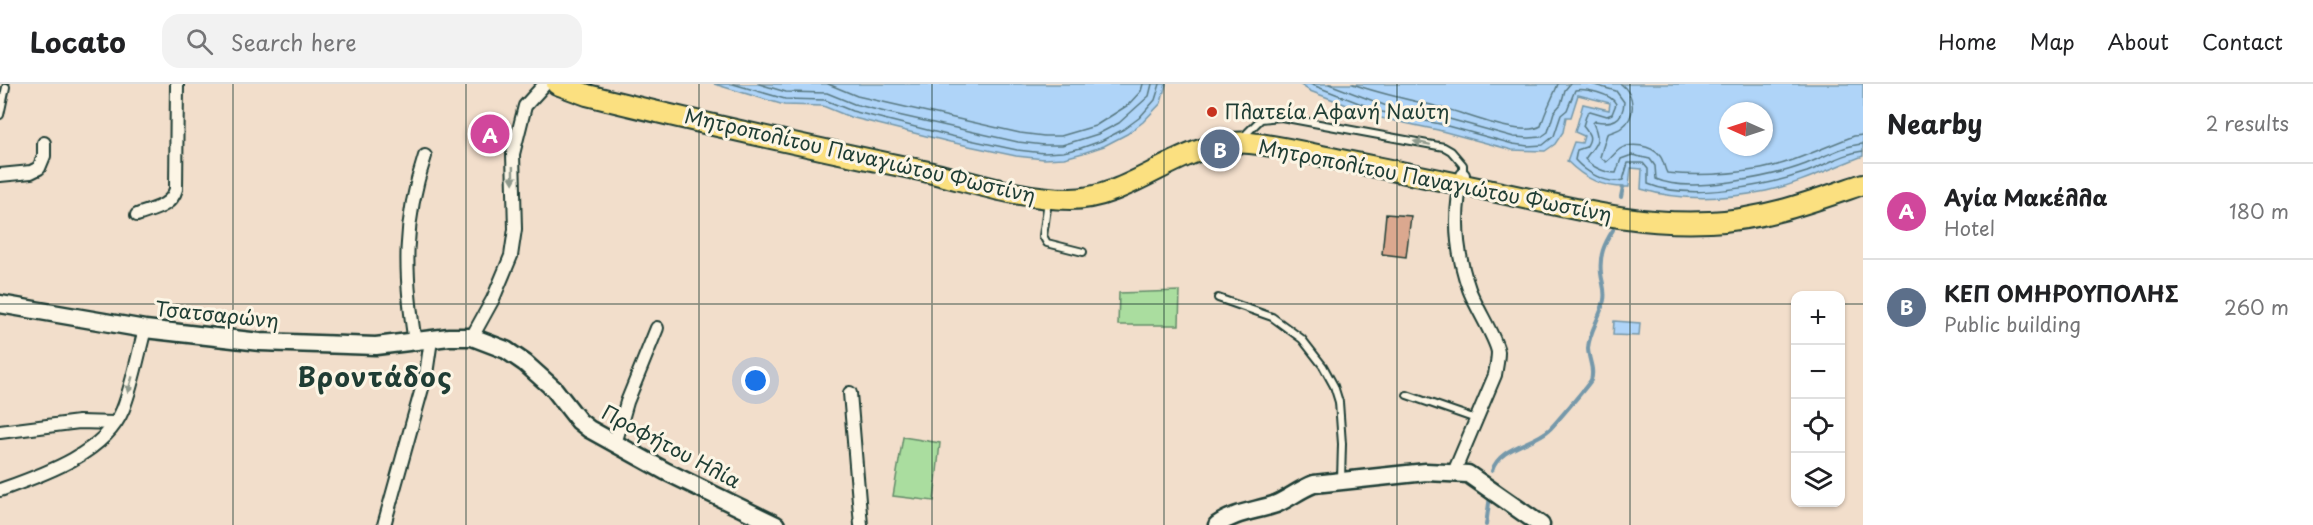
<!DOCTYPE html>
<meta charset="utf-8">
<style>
:root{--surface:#fff;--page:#f2f2f2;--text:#202124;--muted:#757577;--line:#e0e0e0;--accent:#c8321e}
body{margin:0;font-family:"Playpen Sans",sans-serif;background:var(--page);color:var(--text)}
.controls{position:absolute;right:18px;bottom:18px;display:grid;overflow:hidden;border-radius:12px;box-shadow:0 2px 4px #0004}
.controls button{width:54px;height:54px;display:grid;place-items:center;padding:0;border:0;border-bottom:2px solid var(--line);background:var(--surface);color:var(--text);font:30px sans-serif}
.compass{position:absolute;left:1719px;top:18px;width:54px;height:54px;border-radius:50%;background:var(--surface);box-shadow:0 2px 4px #0004;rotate:273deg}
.you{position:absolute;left:756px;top:297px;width:21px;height:21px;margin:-15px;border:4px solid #fff;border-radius:50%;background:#1a73e8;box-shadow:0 0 0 9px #1a73e833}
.badge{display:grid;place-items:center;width:39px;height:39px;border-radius:50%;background:var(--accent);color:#fff;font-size:20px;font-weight:700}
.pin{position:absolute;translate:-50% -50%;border:3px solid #fff;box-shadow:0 2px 6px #0006}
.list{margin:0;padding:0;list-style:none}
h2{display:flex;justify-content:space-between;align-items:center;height:78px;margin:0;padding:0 24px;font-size:26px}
h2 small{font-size:20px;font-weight:400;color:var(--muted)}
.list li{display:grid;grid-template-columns:39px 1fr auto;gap:18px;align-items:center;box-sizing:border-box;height:96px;padding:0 24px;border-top:2px solid var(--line)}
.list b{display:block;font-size:22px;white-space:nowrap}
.list p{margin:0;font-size:20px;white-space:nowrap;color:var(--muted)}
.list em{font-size:20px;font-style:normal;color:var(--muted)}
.icon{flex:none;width:33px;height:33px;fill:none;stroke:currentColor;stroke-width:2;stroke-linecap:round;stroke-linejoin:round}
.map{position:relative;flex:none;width:1863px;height:441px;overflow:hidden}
header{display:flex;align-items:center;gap:36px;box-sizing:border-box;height:84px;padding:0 30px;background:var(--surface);border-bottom:2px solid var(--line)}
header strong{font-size:28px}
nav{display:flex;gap:33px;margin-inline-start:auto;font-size:21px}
.search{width:420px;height:54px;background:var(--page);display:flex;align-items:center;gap:15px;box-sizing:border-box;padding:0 21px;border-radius:18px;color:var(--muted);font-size:22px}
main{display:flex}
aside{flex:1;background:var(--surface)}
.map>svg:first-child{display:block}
.green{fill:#aadd9f;stroke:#648d6a;stroke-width:1.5}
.water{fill:#afd4f8;stroke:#7598aa;stroke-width:1.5;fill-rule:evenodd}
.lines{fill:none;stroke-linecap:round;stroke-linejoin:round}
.shore{stroke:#597982;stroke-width:1.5}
.stream{stroke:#7598aa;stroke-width:4}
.building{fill:#dba88f;stroke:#1f3d34;stroke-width:1.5}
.lane-casing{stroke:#1f3d34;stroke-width:10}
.street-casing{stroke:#1f3d34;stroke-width:16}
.secondary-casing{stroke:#1f3d34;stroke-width:21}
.primary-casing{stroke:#1f3d34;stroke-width:24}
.lane{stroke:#fcf5e5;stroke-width:6}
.street{stroke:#fcf5e5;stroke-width:12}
.secondary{stroke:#fcf5e5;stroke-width:16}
.primary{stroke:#fbe080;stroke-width:20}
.oneway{fill:#8e998c}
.grid{fill:none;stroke:#1f3d34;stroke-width:1.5;stroke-opacity:0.55}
.poi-dot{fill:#c8321e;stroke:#fcf5e5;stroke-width:2}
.labels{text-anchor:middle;stroke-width:6;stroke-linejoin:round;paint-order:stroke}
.poi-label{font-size:20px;fill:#1f3d34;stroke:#fcf5e5;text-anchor:start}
.street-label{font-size:20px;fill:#1f3d34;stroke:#fcf5e5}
.district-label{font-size:26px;font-weight:bold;letter-spacing:1.5px;fill:#1f3d34;stroke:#fcf5e5}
</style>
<header>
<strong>Locato</strong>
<div class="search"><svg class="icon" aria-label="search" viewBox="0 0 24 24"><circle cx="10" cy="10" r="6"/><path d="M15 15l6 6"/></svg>Search here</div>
<nav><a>Home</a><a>Map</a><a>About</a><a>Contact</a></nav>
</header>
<main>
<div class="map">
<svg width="1863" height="441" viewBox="0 0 1863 441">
<rect width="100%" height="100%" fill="#f2decb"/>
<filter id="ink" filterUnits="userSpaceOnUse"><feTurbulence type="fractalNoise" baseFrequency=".0167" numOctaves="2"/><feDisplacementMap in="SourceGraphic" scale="12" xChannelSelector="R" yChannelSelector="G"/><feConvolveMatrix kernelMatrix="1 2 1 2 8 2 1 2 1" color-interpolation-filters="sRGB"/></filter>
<g filter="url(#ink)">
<!-- green -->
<g class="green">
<polygon points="1180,207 1179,241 1118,241 1119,209"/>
<polygon points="903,353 940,359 934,417 893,412"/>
</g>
<!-- water -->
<g class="water">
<polygon points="714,0 1166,0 1161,19 1143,38 1127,50 1104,62 1083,69 1064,74 1044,75 1016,72 950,58 850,33 823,22 784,21"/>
<path d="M 1299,0 L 1863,0 L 1863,72 C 1831,84 1799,100 1766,107 C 1726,115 1680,117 1641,105 L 1642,85 L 1631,84 L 1629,103 C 1603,104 1585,95 1567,77 L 1574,58 L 1582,59 L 1584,52 L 1575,48 L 1583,20 L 1609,26 L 1610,19 L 1578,11 L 1571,33 L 1566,33 L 1563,48 L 1555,60 L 1545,67 L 1512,66 L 1438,46 L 1381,34 L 1310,7 ZM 1728,27 L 1764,27 L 1764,63 L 1728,63 Z"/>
<polygon points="1614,237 1640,239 1639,252 1613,251"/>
</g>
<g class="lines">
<!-- shore -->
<g class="shore">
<polyline points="733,0 785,15 825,16 852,27 951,52 1017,66 1044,69 1063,68 1081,64 1101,57 1124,45 1139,34 1155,16 1160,0"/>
<polyline points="759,0 786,8 827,9 854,20 889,29 1018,58 1044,61 1062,61 1079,56 1098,50 1119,39 1149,12 1152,0"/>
<polyline points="828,0 857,12 892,20 1020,49 1044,52 1061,52 1095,42 1128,21 1141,7 1143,0"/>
<path d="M 1310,0 L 1382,28 L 1440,40 L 1513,60 L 1528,62 L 1543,61 L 1554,52 L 1561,31 L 1567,26 L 1575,6 C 1585,4 1612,10 1616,20 L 1612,30 L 1607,32 L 1590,27 L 1587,29 L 1583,42 C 1589,50 1593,53 1586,63 L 1577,66 L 1575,76 C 1586,88 1606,101 1623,96 L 1628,79 L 1643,79 L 1648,85 L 1648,100 C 1689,117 1766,102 1807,88 C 1825,81 1844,69 1863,67"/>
<polyline points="1329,0 1384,21 1442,33 1514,53 1529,54 1541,53 1548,48 1554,28 1561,20 1565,6 1570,0"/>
<path d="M 1353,0 C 1383,11 1412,16 1443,24 C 1465,29 1521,54 1541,42 C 1545,27 1552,15 1558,0"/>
<path d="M 1591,0 L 1616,7 L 1624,18 C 1623,37 1612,40 1595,37 L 1593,39 C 1602,59 1595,60 1585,75 C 1592,83 1605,89 1616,89 L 1621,75 L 1632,71 L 1650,75 L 1655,82 L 1656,95 C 1689,110 1772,93 1806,80 C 1824,73 1844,61 1863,60"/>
<path d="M 1621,0 C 1635,11 1637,33 1621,44 C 1617,47 1611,48 1607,50 L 1600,73 L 1606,78 C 1611,75 1614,69 1620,65 C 1631,58 1651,61 1660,72 C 1664,77 1664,84 1667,89 C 1697,92 1731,90 1761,85 C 1793,79 1824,63 1854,52 L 1863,51"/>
</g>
<!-- stream -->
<g class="stream">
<polyline points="1621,113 1623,103"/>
<path d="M 1492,387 C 1499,363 1534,360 1550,345 C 1554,341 1590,299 1591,296 C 1595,285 1588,275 1588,264 C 1589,248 1601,232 1604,216 C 1606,206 1602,199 1601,189 C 1599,172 1604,160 1613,146"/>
<polyline points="1486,441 1490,412"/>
</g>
</g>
<!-- building -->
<polygon class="building" points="1386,130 1411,132 1406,173 1382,170"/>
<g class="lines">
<!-- lane casing -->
<g class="lane-casing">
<g id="lane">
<polyline points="0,31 6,3"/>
<polyline points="1247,49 1261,35 1281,33 1444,63 1451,67 1463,81 1463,91"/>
<polyline points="1048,117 1043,152 1047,159 1083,168"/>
<polyline points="1218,214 1272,233 1302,255 1323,282 1334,302 1339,318 1342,360 1341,396"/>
<polyline points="1407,311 1476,335"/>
</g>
</g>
<!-- street casing -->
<g class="street-casing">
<g id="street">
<polyline points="0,91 31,88 39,84 44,72 44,59"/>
<path d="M 137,131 C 153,125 171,123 176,105 L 177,0"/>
<polyline points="472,253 493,215 511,172 515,145 513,70 525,22 545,0"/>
<path d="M 415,258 C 404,189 403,138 425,72"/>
<polyline points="850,309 861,441"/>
<polyline points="0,348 79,338 115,339"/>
<polyline points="615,360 627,318 657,244"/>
<path d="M 1454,388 L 1495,291 C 1496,284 1498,276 1498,268 C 1496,254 1475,222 1469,205 C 1456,168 1453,129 1463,91"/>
<path d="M 0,406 C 42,391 105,370 123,325 C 133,299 138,271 145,245"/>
<polyline points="384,441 426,290 431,256"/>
</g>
</g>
<!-- secondary casing -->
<g class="secondary-casing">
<g id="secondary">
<polyline points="0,220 145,245 260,258 376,262 449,253 472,253 506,266 525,279 554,305 579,337 589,345 665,387 776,441"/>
<path d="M 1217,441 C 1235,428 1256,427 1276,420 C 1290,414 1300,405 1314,400 L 1426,388 L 1468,390 L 1541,441"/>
</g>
</g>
<!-- primary casing -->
<g class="primary-casing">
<path id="primary" d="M 557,0 L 587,11 C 696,38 805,62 915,85 C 966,96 1017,115 1070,115 C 1134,115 1184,53 1250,59 C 1281,62 1311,70 1341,76 C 1406,89 1470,102 1534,116 C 1596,130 1647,141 1710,138 C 1763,136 1813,117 1863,100"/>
</g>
<!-- lane -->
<use href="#lane" class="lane"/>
<!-- street -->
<use href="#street" class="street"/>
<!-- secondary -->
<use href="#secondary" class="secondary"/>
<!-- primary -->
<use href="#primary" class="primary"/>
</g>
<!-- one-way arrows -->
<defs><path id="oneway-solid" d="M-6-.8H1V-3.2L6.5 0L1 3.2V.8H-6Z" transform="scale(1.5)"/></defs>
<g class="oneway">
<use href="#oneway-solid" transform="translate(1422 59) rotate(-168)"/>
<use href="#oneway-solid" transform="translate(513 91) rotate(89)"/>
<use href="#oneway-solid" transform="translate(130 301) rotate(106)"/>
</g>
</g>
<!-- grid -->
<path class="grid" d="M 233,0 L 233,441M 466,0 L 466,441M 699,0 L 699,441M 932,0 L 932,441M 1164,0 L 1164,441M 1397,0 L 1397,441M 1630,0 L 1630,441M 0,220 L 1796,220M 1840,220 L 1863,220"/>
<!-- markers -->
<circle class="poi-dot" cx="1212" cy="28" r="6"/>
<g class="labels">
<!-- poi labels -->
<g class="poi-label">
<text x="1224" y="35">Πλατεία Αφανή Ναύτη</text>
</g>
<!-- street labels -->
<g class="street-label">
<text transform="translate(860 72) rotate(13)" y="7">Μητροπολίτου Παναγιώτου Φωστίνη</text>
<text transform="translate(1435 97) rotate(11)" y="7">Μητροπολίτου Παναγιώτου Φωστίνη</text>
<text transform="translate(217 231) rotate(6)" y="7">Τσατσαρώνη</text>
<text transform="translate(671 363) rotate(28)" y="7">Προφήτου Ηλία</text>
</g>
<!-- district labels -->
<g class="district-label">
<text x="375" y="303">Βροντάδος</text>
</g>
</g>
</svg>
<div class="controls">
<button>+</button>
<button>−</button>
<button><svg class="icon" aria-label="locate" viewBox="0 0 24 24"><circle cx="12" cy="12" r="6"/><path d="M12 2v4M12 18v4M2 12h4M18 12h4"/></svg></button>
<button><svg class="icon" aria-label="layers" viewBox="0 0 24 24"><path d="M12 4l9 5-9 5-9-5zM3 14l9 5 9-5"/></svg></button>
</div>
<svg class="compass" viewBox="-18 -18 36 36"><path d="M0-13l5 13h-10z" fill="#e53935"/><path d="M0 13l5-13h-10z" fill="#757577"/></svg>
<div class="you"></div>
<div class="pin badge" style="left:490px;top:50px;background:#d1479c">A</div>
<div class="pin badge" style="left:1220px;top:65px;background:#5c6f8a">B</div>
</div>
<aside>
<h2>Nearby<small>2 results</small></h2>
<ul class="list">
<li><span class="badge" style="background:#d1479c">A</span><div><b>Αγία Μακέλλα</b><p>Hotel</p></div><em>180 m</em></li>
<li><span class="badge" style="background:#5c6f8a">B</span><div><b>ΚΕΠ ΟΜΗΡΟΥΠΟΛΗΣ</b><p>Public building</p></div><em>260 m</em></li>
</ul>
</aside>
</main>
